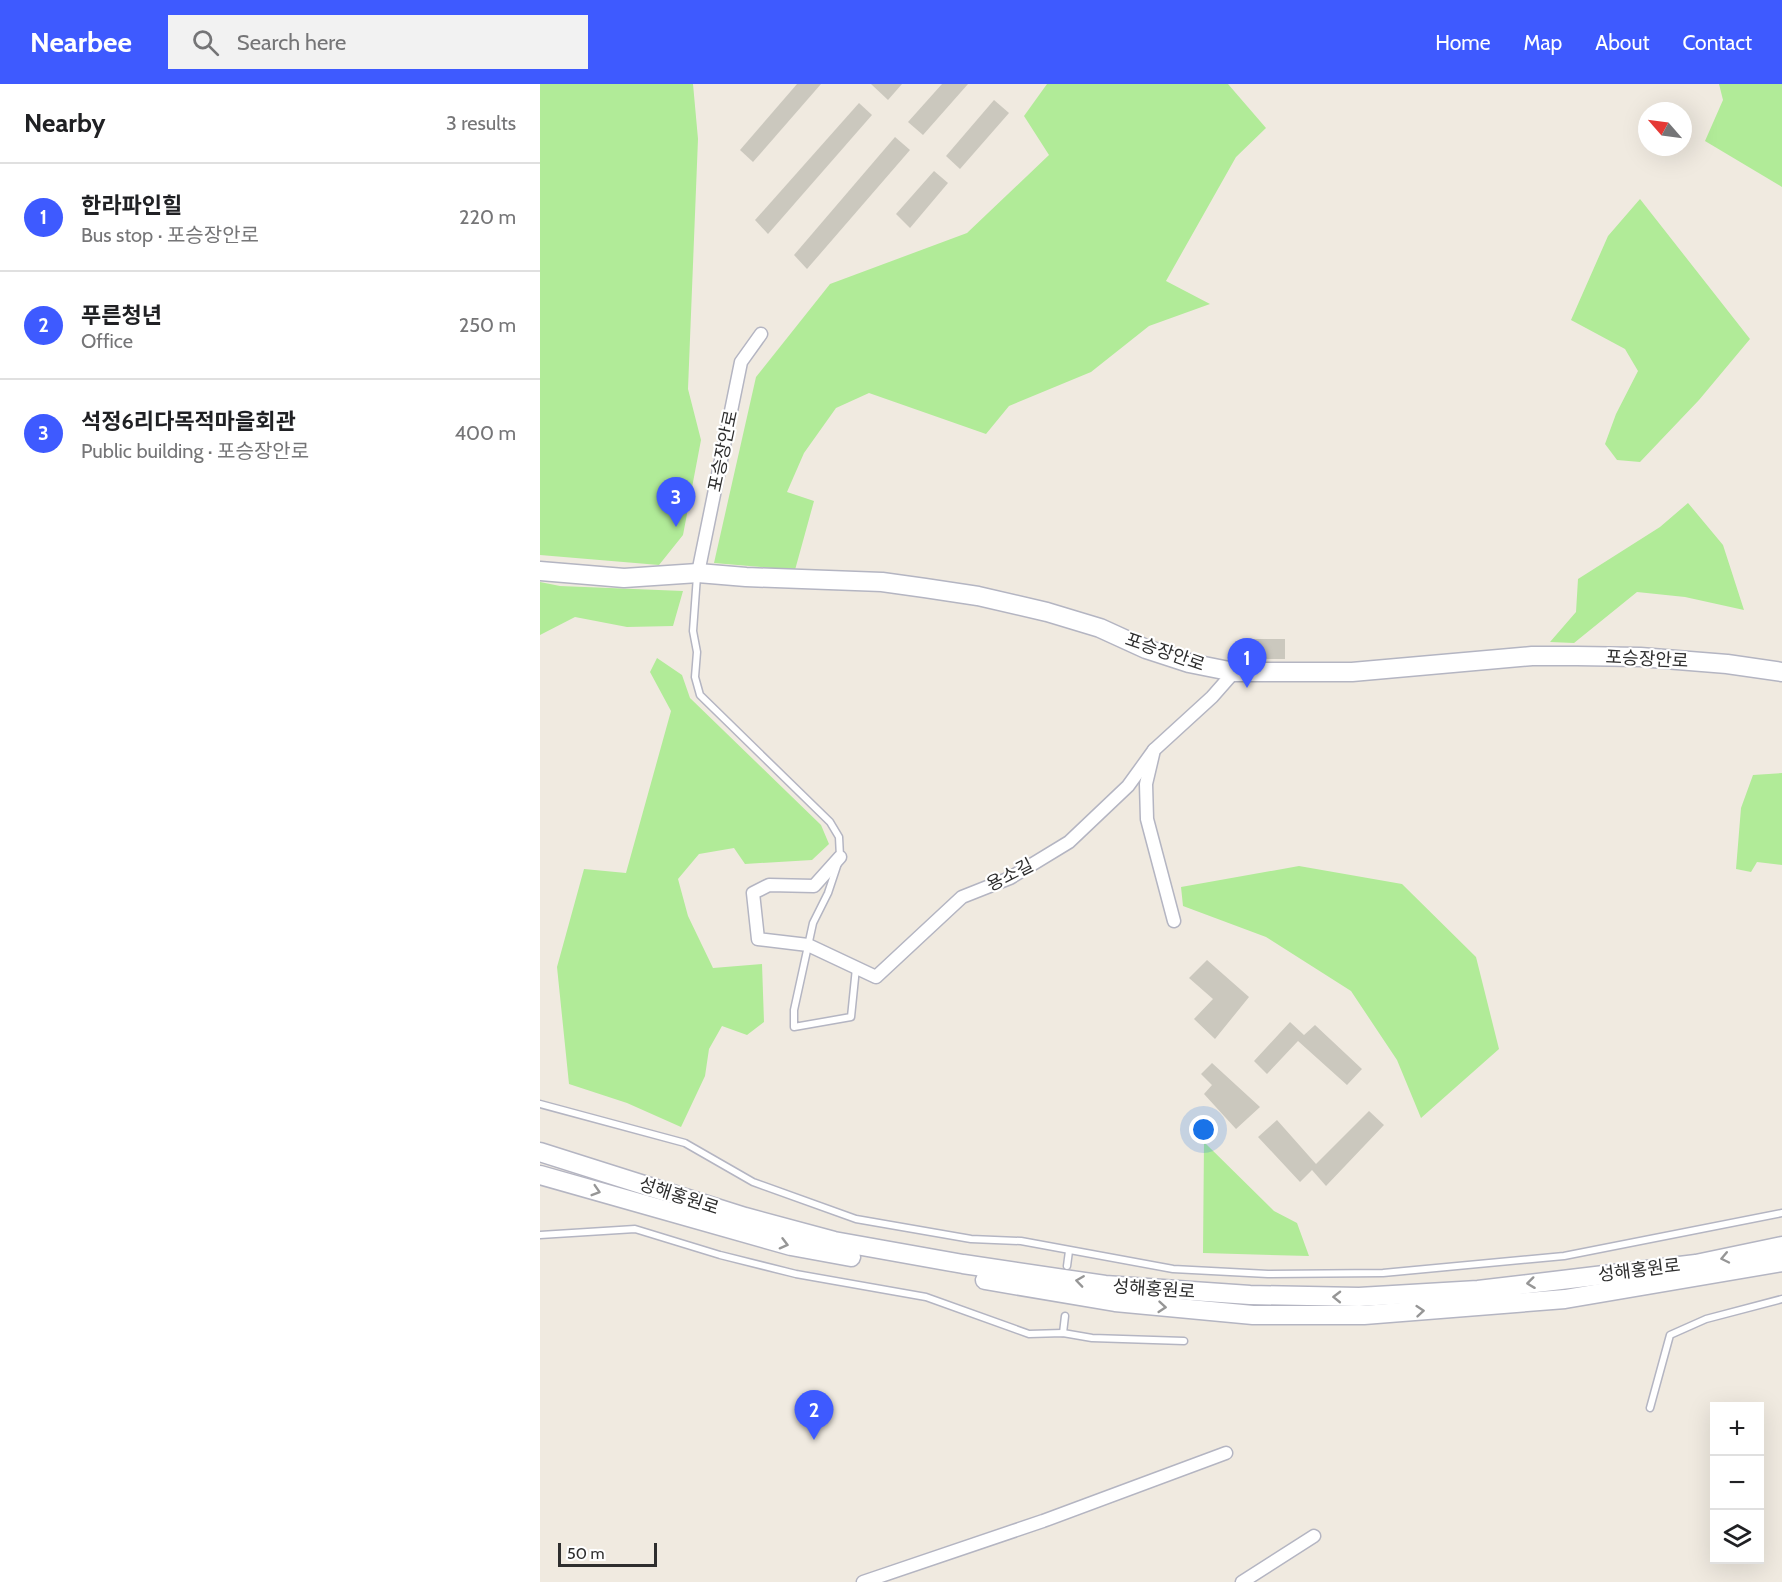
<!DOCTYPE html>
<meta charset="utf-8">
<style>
:root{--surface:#fff;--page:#f2f2f2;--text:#202124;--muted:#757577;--line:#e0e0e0;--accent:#3e5aff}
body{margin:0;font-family:Cabin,"Noto Sans KR",sans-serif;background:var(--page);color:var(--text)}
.controls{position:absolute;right:18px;bottom:18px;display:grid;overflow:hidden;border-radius:0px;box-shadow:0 6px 24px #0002}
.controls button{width:54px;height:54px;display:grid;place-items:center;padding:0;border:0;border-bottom:2px solid var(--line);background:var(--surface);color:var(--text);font:30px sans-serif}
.compass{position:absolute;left:1098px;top:18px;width:54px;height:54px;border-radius:50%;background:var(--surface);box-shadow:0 6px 24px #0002;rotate:298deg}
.scale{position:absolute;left:18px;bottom:15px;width:99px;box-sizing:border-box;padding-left:6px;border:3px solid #2e2e2e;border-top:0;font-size:16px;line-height:21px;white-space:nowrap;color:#2e2e2e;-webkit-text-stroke:4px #fff;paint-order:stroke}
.you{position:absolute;left:664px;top:1046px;width:21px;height:21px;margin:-15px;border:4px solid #fff;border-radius:50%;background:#1a73e8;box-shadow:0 0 0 9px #1a73e833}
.badge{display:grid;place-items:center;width:39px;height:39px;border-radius:50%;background:var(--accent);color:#fff;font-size:20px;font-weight:700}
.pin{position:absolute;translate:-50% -50px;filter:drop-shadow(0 2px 3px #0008)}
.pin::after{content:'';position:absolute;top:32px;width:21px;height:18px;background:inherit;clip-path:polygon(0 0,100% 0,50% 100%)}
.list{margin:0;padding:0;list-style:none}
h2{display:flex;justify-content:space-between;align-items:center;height:78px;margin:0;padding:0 24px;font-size:26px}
h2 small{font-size:20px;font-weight:400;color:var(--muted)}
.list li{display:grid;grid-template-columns:39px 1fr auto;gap:18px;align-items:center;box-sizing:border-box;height:108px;padding:0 24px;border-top:2px solid var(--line)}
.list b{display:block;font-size:22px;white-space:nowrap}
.list p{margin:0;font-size:20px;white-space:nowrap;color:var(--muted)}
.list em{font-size:20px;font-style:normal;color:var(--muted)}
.icon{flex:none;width:33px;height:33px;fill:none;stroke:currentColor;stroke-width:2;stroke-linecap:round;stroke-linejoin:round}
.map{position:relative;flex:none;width:1242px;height:1498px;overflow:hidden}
header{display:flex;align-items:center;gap:36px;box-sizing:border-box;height:84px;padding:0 30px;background:var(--accent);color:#fff}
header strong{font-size:28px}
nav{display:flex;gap:33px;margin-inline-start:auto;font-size:21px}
.search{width:420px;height:54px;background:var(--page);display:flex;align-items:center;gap:15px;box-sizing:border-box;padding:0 21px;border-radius:0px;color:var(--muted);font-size:22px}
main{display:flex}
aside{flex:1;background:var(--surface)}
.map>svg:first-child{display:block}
.green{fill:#b1eb98}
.building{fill:#cbc8be}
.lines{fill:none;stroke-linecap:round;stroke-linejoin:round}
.lane-casing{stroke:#b4b5c2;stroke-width:9}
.street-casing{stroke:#b4b5c2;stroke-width:15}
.secondary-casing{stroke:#b4b5c2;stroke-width:21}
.lane{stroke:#fff;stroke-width:6}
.street{stroke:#fff;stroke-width:12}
.secondary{stroke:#fff;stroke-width:18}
.oneway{stroke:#969696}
.labels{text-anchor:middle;stroke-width:4.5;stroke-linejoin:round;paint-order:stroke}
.street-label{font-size:18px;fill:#2e2e2e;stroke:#fff}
</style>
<header>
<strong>Nearbee</strong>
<div class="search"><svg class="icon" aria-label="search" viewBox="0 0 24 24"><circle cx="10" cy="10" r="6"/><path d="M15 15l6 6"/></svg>Search here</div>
<nav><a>Home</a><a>Map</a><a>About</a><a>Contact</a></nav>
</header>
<main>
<aside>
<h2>Nearby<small>3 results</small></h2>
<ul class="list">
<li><span class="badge">1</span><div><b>한라파인힐</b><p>Bus stop · 포승장안로</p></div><em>220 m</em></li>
<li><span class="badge">2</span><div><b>푸른청년</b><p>Office</p></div><em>250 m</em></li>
<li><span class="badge">3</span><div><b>석정6리다목적마을회관</b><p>Public building · 포승장안로</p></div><em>400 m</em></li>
</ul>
</aside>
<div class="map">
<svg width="1242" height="1498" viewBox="0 0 1242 1498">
<rect width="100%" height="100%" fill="#f0eae0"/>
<!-- green -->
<g class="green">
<polygon points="0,0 153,0 158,55 148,305 161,356 143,451 119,481 0,471"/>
<polygon points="507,0 688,0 726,44 696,73 626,197 670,220 609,242 551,288 469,322 446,350 329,309 296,324 264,369 247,408 274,417 255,486 174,479 216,293 290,200 427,149 509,71 484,32"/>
<polygon points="1179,0 1242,0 1242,103 1165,57 1183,16"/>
<polygon points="1100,115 1210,255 1159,316 1100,378 1077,376 1065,360 1076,330 1098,287 1085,265 1031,236 1068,152"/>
<polygon points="1148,419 1183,461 1204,526 1145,513 1097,508 1034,559 1010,558 1036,528 1038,495 1120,443"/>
<polygon points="0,498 20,502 143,507 133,542 87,543 35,533 0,551"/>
<polygon points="117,574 142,591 150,614 281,741 289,760 272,776 205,780 194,764 159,770 138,795 148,832 173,884 222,880 224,938 207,951 182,942 169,965 165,992 141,1043 87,1019 29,1000 17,883 44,785 86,789 131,627 110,588"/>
<polygon points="1242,689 1242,781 1217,778 1211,788 1196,785 1201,724 1213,691"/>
<polygon points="759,782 862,800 936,873 959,965 881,1034 857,976 811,907 726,853 643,822 641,803"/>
<polygon points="664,1058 734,1127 757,1139 769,1172 663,1169"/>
</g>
<!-- building -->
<g class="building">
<polygon points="257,0 281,0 213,78 200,66"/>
<polygon points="331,0 362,0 348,16"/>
<polygon points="402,0 428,0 383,51 368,38"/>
<polygon points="454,16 469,29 420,85 406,72"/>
<polygon points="319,19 332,31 228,150 215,136"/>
<polygon points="355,53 370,66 267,185 254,171"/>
<polygon points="394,87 408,99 370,144 356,130"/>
<rect x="710" y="555" width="35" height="20"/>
<polygon points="667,876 709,913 675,955 654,935 673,915 649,894"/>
<polygon points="750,938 764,951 775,941 822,985 807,1001 758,957 727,990 714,977"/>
<polygon points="672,979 720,1023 696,1045 664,1010 672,1001 661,990"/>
<polygon points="829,1027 844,1041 786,1102 772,1086 760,1098 718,1053 737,1036 776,1080"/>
</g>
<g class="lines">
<!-- lane casing -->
<g class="lane-casing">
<g id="lane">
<polyline points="157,492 153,547 157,568 155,593 160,611 290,738 299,753 300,773 288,809 273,839 254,926 254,943 311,933 316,884"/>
<polyline points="0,1020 145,1059 213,1098 316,1135 431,1155 481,1157 633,1185 728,1190 843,1189 1024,1172 1242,1129"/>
<polyline points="0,1151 95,1145 180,1171 256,1190 386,1213 489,1250 523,1249 552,1254 644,1257"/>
<polyline points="527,1182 529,1167"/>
<polyline points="523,1249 525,1232"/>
<polyline points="1110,1324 1130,1251 1166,1235 1242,1215"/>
</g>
</g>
<!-- street casing -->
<g class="street-casing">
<g id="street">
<polyline points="158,489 201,278 221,250"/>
<polyline points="300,773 274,802 229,801 213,809 218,855 268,861 336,893 422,813 470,794 529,758 588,702 614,666"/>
<polyline points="634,837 607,735 606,700 614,666 672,613 694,588"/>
<polyline points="323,1498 503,1437 686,1369"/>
<polyline points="702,1498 774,1452"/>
</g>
</g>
<!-- secondary casing -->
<g class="secondary-casing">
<g id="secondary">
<polyline points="0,487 84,494 158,489 206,493 342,498 385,504 438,512 507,528 560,544 606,565 649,579 694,588 812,588 992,572 1037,572 1100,573 1187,580 1242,588"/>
<polyline points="0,1068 205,1133 294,1157 423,1180 565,1201 710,1211 819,1213 938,1206 1156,1180 1242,1162"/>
<polyline points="0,1091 251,1162 311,1173"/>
<polyline points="445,1196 575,1218 713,1231 824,1231 1025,1215 1242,1178"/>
</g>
</g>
<!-- lane -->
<use href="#lane" class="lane"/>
<!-- street -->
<use href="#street" class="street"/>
<!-- secondary -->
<use href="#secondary" class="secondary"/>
</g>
<!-- one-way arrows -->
<defs><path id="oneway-chevron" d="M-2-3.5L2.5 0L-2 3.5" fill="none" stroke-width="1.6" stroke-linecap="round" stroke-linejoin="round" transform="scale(1.5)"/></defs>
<g class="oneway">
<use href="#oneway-chevron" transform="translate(56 1107) rotate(17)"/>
<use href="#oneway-chevron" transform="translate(244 1160) rotate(15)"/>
<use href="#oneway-chevron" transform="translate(1185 1174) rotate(168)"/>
<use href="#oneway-chevron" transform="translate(540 1197) rotate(-172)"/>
<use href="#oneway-chevron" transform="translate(991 1199) rotate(173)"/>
<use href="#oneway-chevron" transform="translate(797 1213) rotate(-179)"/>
<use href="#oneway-chevron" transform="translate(622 1223) rotate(5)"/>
<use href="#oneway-chevron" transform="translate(880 1227) rotate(-5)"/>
</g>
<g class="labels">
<!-- street labels -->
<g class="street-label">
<text transform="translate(183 367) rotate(-78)" y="6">포승장안로</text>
<text transform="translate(625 568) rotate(19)" y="6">포승장안로</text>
<text transform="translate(1107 575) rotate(3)" y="6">포승장안로</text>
<text transform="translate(470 791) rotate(-27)" y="6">용소길</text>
<text transform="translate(139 1112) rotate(18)" y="6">성해홍원로</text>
<text transform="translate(1099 1186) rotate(-7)" y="6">성해홍원로</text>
<text transform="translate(614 1205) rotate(4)" y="6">성해홍원로</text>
</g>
</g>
</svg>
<div class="controls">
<button>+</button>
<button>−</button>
<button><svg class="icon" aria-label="layers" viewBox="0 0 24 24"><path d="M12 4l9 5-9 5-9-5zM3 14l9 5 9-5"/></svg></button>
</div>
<svg class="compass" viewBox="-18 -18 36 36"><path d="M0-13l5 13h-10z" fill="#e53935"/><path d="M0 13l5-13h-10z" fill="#757577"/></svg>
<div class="scale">50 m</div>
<div class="you"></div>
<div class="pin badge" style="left:707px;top:604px">1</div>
<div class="pin badge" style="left:274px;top:1356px">2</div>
<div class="pin badge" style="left:136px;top:443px">3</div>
</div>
</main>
